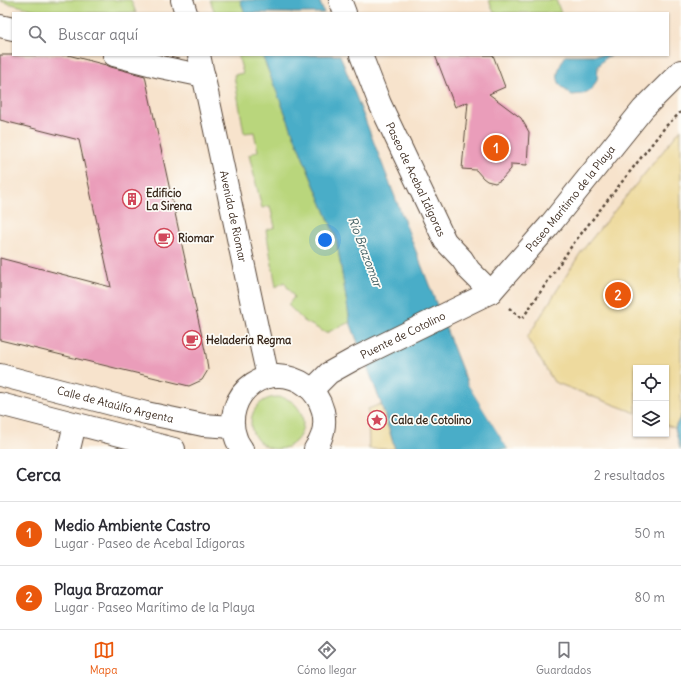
<!DOCTYPE html>
<html lang="es">
<meta charset="utf-8">
<style>
:root{--surface:#fff;--page:#f7f7f7;--text:#2b2b33;--muted:#7c7c81;--line:#e1e1e2;--accent:#ea580c}
body{margin:0;font-family:Delius,sans-serif;background:var(--page);color:var(--text)}
.controls{position:absolute;right:12px;bottom:12px;display:grid;overflow:hidden;border-radius:0px;box-shadow:0 1px 3px #0004}
.controls button{width:36px;height:36px;display:grid;place-items:center;padding:0;border:0;border-bottom:1px solid var(--line);background:var(--surface);color:var(--text);font:20px sans-serif}
.you{position:absolute;left:325px;top:240px;width:14px;height:14px;margin:-10px;border:3px solid #fff;border-radius:50%;background:#1a73e8;box-shadow:0 0 0 6px #1a73e833}
.badge{display:grid;place-items:center;width:26px;height:26px;border-radius:50%;background:var(--accent);color:#fff;font-size:13px;font-weight:700}
.pin{position:absolute;translate:-50% -50%;border:2px solid #fff;box-shadow:0 1px 4px #0006}
.list{margin:0;padding:0;list-style:none}
h2{display:flex;justify-content:space-between;align-items:center;height:52px;margin:0;padding:0 16px;font-size:17px}
h2 small{font-size:13px;font-weight:400;color:var(--muted)}
.list li{display:grid;grid-template-columns:26px 1fr auto;gap:12px;align-items:center;box-sizing:border-box;height:64px;padding:0 16px;border-top:1px solid var(--line)}
.list b{display:block;font-size:15px;white-space:nowrap}
.list p{margin:0;font-size:13px;white-space:nowrap;color:var(--muted)}
.list em{font-size:13px;font-style:normal;color:var(--muted)}
.icon{flex:none;width:22px;height:22px;fill:none;stroke:currentColor;stroke-width:2;stroke-linecap:round;stroke-linejoin:round}
.map{position:relative;flex:none;width:681px;height:449px;overflow:hidden}
.search{position:absolute;background:var(--surface);box-shadow:0 1px 3px #0004;left:12px;right:12px;top:12px;height:44px;display:flex;align-items:center;gap:10px;box-sizing:border-box;padding:0 14px;border-radius:0px;color:var(--muted);font-size:15px}
.sheet{height:180px;background:var(--surface)}
nav{display:flex;justify-content:space-around;align-items:center;box-sizing:border-box;height:56px;border-top:1px solid var(--line);background:var(--surface);font-size:11px;color:var(--muted)}
nav a{display:grid;justify-items:center;gap:2px}
nav .on{color:var(--accent)}
.map>svg:first-child{display:block}
.green{fill:#b9d67c;stroke:#7a804d}
.sand{fill:#eeda9e;stroke:#94825e}
.water{fill:#49adc8;stroke:#426c73}
.pier{fill:#f7e3cc}
.building{fill:#ea9dba}
.lines{fill:none;stroke-linecap:round;stroke-linejoin:round}
.minor-casing{stroke:#574638;stroke-width:24}
.path{stroke:#574638;stroke-width:2.5;stroke-dasharray:3 3;stroke-linecap:butt}
.minor{stroke:#fff;stroke-width:22}
.labels{text-anchor:middle;stroke-width:3.5;stroke-linejoin:round;paint-order:stroke}
.street-label{font-size:11px;fill:#3b2a1e;stroke:#fdfcf7}
.poi-label{font-size:11px;font-weight:bold;fill:#3b2a1e;stroke:#fdfcf7;text-anchor:start}
.water-label{font-size:12px;font-style:italic;fill:#415e62;stroke:#fdfcf7}
</style>
<div class="map">
<svg width="681" height="449" viewBox="0 0 681 449">
<rect width="100%" height="100%" fill="#fdfcf7"/>
<filter id="ink" filterUnits="userSpaceOnUse"><feTurbulence type="fractalNoise" baseFrequency=".025" numOctaves="2"/><feDisplacementMap in="SourceGraphic" scale="8" xChannelSelector="R" yChannelSelector="G"/><feConvolveMatrix kernelMatrix="1 2 1 2 8 2 1 2 1" color-interpolation-filters="sRGB"/></filter>
<filter id="wash" filterUnits="userSpaceOnUse"><feTurbulence type="fractalNoise" baseFrequency=".012" numOctaves="4" result="noise"/><feDisplacementMap in="SourceGraphic" scale="16" xChannelSelector="R" yChannelSelector="G"/><feGaussianBlur stdDeviation="0.9" result="paint"/><feColorMatrix in="noise" values="0 0 0 0 0 0 0 0 0 0 0 0 0 0 0 0 0 1.4 0 .05"/><feComposite in="paint" operator="in"/></filter>
<g filter="url(#wash)">
<rect width="100%" height="100%" fill="#f7e3cc"/>
<!-- green -->
<g class="green">
<polygon points="0,0 131,0 136,13 47,13 0,1"/>
<polygon points="210,0 240,0 245,13 215,13"/>
<polygon points="489,0 556,0 561,13 494,13"/>
<polygon points="238,55 262,55 307,168 336,237 350,322 326,333 304,321 288,305 294,297 284,282 276,287 266,230 275,227 270,206 262,208 249,155 258,151 254,132 244,133 234,75 243,73"/>
<circle cx="277" cy="423" r="26"/>
</g>
<!-- sand -->
<g class="sand">
<polygon points="681,129 681,415 675,428 666,425 666,368 636,368 636,413 554,382 527,338 581,252"/>
<polygon points="381,404 395,449 369,449 368,409"/>
</g>
<!-- water -->
<g class="water">
<polygon points="240,0 319,0 324,13 245,13"/>
<polygon points="262,55 340,55 467,383 508,449 395,449 381,403 350,322 336,237 307,168"/>
<path d="M 566,55 L 613,55 L 606,57 L 598,66 L 597,80 L 592,89 L 583,94 L 572,95 C 569,93 565,90 562,87 C 553,77 560,65 566,55 Z"/>
<polygon points="681,415 681,449 680,449 675,428"/>
</g>
<!-- pier -->
<polygon class="pier" points="467,383 469,383 510,449 508,449"/>
<g id="blocks">
<!-- building -->
<g class="building">
<polygon points="0,55 68,55 106,65 111,67 145,76 206,355 208,370 202,380 189,386 0,340 0,258 111,287 79,140 0,120"/>
<polygon points="435,55 493,55 505,87 489,94 521,118 529,132 527,165 511,164 511,169 501,180 495,183 487,181 483,178 476,170 462,169 468,102 455,107"/>
</g>
</g>
</g>
<g filter="url(#ink)">
<use href="#blocks" fill-opacity="0" stroke="#574638" stroke-width="1"/>
<g class="lines">
<!-- minor casing -->
<g class="minor-casing">
<g id="minor">
<polyline points="182,0 186,13"/>
<polyline points="340,0 345,13"/>
<polyline points="0,26 13,29"/>
<polyline points="114,55 161,67 204,76"/>
<path id="s1" d="M 199,55 L 258,332 L 268,377"/>
<path id="s2" d="M 361,55 L 380,104 L 445,241 L 462,259 L 469,270 L 491,292"/>
<path id="s3" d="M 0,375 L 146,413 L 203,425 L 233,427"/>
<path id="s4" d="M 312,390 L 329,373 L 356,358 L 491,292 L 549,226 L 643,109 L 681,71"/>
<polyline points="0,404 174,449"/>
<polyline points="69,449 75,424"/>
<path d="M 242,449 C 240,446 237,442 236,438 C 232,428 232,418 235,408 C 249,364 311,366 323,411 C 326,424 323,438 315,449"/>
</g>
</g>
<!-- path -->
<polyline class="path" points="509,308 522,319 573,244 666,126 681,112"/>
<!-- minor -->
<use href="#minor" class="minor"/>
</g>
</g>
<!-- icons -->
<defs>
<g id="building-ring" transform="scale(1)"><circle r="9.5" fill="#fdfcf7" stroke="#d1495b" stroke-width="1.5"/><path d="M-4-6H4V6H1V3H-1V6H-4ZM-2.5-4.3h1.7v1.8h-1.7ZM.8-4.3h1.7v1.8H.8ZM-2.5-1h1.7V.8h-1.7ZM.8-1h1.7V.8H.8Z" fill="#d1495b"/></g>
<g id="cafe-ring" transform="scale(1)"><circle r="9.5" fill="#fdfcf7" stroke="#d1495b" stroke-width="1.5"/><path d="M-5.5-4.5H6V0H3Q3 3.5 0 3.5H-2.5Q-5.5 3.5-5.5 0ZM3-3.2v2h1.7v-2ZM-6 4.5H4V6H-6Z" fill="#d1495b"/></g>
<g id="sight-ring" transform="scale(1)"><circle r="9.5" fill="#fdfcf7" stroke="#d1495b" stroke-width="1.5"/><path d="M0-6L1.8-2.2L6-1.7L2.9 1.2L3.7 5.4L0 3.3L-3.7 5.4L-2.9 1.2L-6-1.7L-1.8-2.2Z" fill="#d1495b"/></g>
</defs>
<g fill-rule="evenodd">
<use href="#building-ring" x="132" y="199"/>
<use href="#cafe-ring" x="164" y="238"/>
<use href="#cafe-ring" x="192" y="340"/>
<use href="#sight-ring" x="377" y="420"/>
</g>
<g class="labels">
<!-- street labels -->
<g class="street-label">
<text dy="4" stroke="none"><textPath href="#s2" startOffset="136">Paseo de Acebal Idígoras</textPath></text>
<text dy="4" stroke="none"><textPath href="#s4" startOffset="328">Paseo Marítimo de la Playa</textPath></text>
<text dy="4" stroke="none"><textPath href="#s1" startOffset="165">Avenida de Riomar</textPath></text>
<text dy="4" stroke="none"><textPath href="#s4" startOffset="107">Puente de Cotolino</textPath></text>
<text dy="4" stroke="none"><textPath href="#s3" startOffset="119">Calle de Ataúlfo Argenta</textPath></text>
</g>
<!-- poi labels -->
<g class="poi-label">
<text x="146" y="197">Edificio<tspan x="146" dy="13">La Sirena</tspan></text>
<text x="178" y="242">Riomar</text>
<text x="206" y="344">Heladería Regma</text>
<text x="391" y="424">Cala de Cotolino</text>
</g>
<!-- water labels -->
<g class="water-label">
<text transform="translate(365 252) rotate(69)" y="4">Río Brazomar</text>
</g>
</g>
</svg>
<div class="controls">
<button><svg class="icon" aria-label="locate" viewBox="0 0 24 24"><circle cx="12" cy="12" r="6"/><path d="M12 2v4M12 18v4M2 12h4M18 12h4"/></svg></button>
<button><svg class="icon" aria-label="layers" viewBox="0 0 24 24"><path d="M12 4l9 5-9 5-9-5zM3 14l9 5 9-5"/></svg></button>
</div>
<div class="you"></div>
<div class="pin badge" style="left:496px;top:148px">1</div>
<div class="pin badge" style="left:618px;top:295px">2</div>
<div class="search"><svg class="icon" aria-label="search" viewBox="0 0 24 24"><circle cx="10" cy="10" r="6"/><path d="M15 15l6 6"/></svg>Buscar aquí</div>
</div>
<section class="sheet">
<h2>Cerca<small>2 resultados</small></h2>
<ul class="list">
<li><span class="badge">1</span><div><b>Medio Ambiente Castro</b><p>Lugar · Paseo de Acebal Idígoras</p></div><em>50 m</em></li>
<li><span class="badge">2</span><div><b>Playa Brazomar</b><p>Lugar · Paseo Marítimo de la Playa</p></div><em>80 m</em></li>
</ul>
</section>
<nav>
<a class="on"><svg class="icon" aria-label="map" viewBox="0 0 24 24"><path d="M3 6l6-2 6 2 6-2v14l-6 2-6-2-6 2zM9 4v14M15 6v14"/></svg>Mapa</a>
<a><svg class="icon" aria-label="directions" viewBox="0 0 24 24"><path d="M12 3l9 9-9 9-9-9zM9 14v-3h6M13 9l2 2-2 2"/></svg>Cómo llegar</a>
<a><svg class="icon" aria-label="saved" viewBox="0 0 24 24"><path d="M7 4h10v16l-5-4-5 4z"/></svg>Guardados</a>
</nav>
